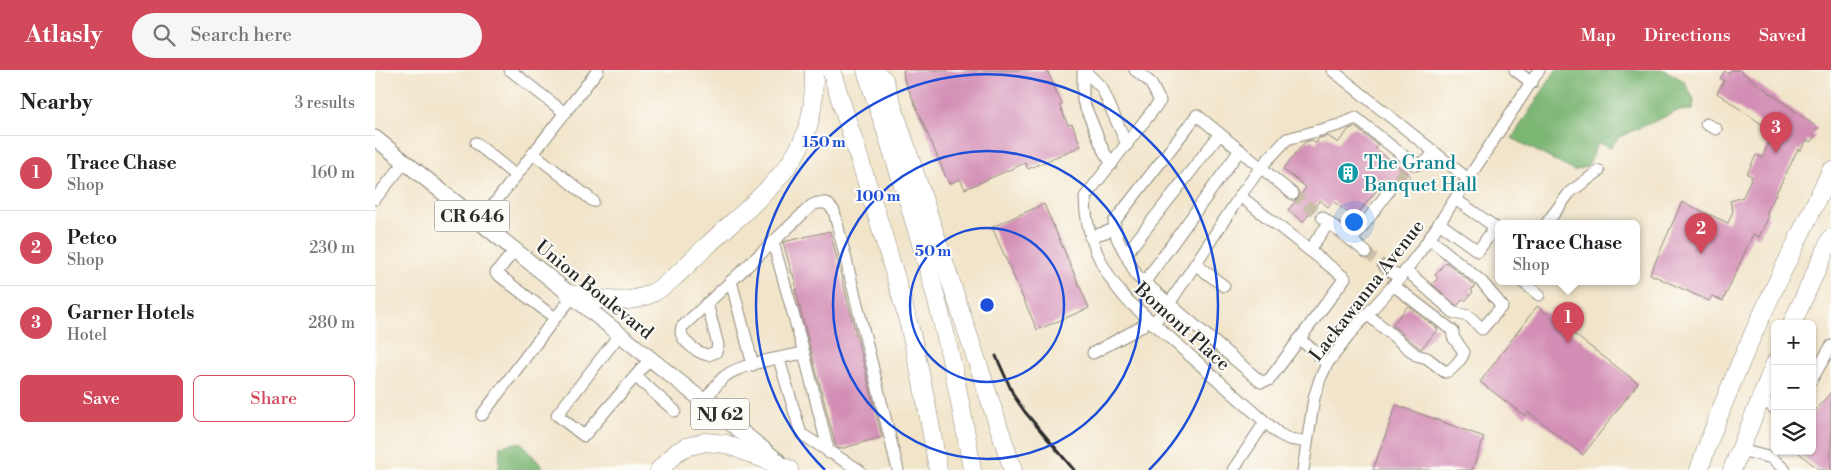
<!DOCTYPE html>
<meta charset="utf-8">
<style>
:root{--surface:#fff;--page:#f6f6f6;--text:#202124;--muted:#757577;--line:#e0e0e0;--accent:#d1495b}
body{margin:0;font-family:"Libre Bodoni",serif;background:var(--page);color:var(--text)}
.controls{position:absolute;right:15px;bottom:15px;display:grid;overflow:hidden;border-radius:8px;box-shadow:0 1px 4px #0004}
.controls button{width:45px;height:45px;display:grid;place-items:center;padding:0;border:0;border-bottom:1px solid var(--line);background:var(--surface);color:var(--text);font:25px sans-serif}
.you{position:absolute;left:978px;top:151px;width:18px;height:18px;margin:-12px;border:4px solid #fff;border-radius:50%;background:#1a73e8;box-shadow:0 0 0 8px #1a73e833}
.badge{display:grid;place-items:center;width:32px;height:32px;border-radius:50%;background:var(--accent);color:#fff;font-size:16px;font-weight:700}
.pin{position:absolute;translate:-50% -41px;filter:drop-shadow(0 1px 2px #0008)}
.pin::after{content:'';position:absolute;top:26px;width:18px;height:15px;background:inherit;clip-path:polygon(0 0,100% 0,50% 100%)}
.popup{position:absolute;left:1120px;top:150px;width:145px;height:65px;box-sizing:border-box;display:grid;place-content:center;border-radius:8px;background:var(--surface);filter:drop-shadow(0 1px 4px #0005);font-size:16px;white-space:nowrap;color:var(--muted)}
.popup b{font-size:19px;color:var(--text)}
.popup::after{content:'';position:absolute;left:50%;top:100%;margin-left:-10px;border:10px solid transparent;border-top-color:var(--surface)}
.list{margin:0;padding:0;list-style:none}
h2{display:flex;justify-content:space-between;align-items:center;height:65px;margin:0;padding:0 20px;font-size:21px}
h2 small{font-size:16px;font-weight:400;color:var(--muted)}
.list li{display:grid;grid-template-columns:32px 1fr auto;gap:15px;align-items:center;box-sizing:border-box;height:75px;padding:0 20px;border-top:1px solid var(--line)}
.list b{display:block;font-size:19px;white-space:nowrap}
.list p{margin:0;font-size:16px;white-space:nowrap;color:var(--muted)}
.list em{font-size:16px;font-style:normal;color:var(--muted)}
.actions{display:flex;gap:10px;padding:15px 20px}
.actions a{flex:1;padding:11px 0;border:1px solid var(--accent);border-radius:8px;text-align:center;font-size:18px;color:var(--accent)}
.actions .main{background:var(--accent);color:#fff}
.icon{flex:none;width:28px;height:28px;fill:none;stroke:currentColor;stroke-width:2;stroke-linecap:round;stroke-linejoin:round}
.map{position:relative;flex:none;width:1456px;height:400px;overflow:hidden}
header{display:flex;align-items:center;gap:30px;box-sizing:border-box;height:70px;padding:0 25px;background:var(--accent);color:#fff}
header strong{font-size:24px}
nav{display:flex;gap:28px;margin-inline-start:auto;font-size:18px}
.search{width:350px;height:45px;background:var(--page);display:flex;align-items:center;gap:12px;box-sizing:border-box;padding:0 18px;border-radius:28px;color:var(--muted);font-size:19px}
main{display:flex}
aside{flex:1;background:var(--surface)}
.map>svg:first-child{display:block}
.forest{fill:#7cb673;stroke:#54704f}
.building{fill:#d38eb5}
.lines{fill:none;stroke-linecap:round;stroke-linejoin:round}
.minor-tunnel{stroke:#c9bfa9;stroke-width:11;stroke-dasharray:11 5.5;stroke-linecap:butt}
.minor-casing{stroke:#8e887a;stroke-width:13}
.major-casing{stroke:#8e887a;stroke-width:17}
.highway-casing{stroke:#8e887a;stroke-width:19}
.minor{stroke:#fff;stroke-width:11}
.major{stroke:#fff;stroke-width:15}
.highway{stroke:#fff;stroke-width:18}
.rail{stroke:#2b2b2b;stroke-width:3}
.ring{fill:none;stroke:#1d4ed8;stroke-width:2.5}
.labels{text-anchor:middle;stroke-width:4;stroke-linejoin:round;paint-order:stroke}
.shield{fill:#fdfcf7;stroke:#6a6a68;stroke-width:1}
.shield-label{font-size:18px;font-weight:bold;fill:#2b2b2b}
.culture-label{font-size:19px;fill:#0d838f;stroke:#fdfcf7;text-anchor:start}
.street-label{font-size:19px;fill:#2b2b2b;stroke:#fdfcf7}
.centre{fill:#1d4ed8;stroke:#fdfcf7;stroke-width:2.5}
.ring-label{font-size:15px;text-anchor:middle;font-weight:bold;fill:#1d4ed8;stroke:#fdfcf7;stroke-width:4;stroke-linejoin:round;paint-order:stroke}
</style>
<header>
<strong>Atlasly</strong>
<div class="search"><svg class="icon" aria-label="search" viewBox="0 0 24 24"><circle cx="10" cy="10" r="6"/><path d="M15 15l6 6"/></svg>Search here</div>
<nav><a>Map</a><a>Directions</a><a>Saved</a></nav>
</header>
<main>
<aside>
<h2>Nearby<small>3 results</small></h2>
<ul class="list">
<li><span class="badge">1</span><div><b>Trace Chase</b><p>Shop</p></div><em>160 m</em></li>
<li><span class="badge">2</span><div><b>Petco</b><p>Shop</p></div><em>230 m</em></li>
<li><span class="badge">3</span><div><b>Garner Hotels</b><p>Hotel</p></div><em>280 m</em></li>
</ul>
<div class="actions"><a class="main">Save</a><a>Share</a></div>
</aside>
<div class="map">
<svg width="1456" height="400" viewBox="0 0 1456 400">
<rect width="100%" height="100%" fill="#fdfcf7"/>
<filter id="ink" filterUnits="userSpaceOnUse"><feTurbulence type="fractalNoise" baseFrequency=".02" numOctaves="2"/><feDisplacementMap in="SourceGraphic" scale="10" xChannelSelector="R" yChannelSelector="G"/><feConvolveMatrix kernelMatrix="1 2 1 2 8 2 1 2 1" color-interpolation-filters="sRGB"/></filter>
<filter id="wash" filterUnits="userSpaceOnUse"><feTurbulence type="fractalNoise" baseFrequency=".0096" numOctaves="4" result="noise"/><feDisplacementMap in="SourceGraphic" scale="20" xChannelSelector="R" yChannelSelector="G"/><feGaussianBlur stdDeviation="1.12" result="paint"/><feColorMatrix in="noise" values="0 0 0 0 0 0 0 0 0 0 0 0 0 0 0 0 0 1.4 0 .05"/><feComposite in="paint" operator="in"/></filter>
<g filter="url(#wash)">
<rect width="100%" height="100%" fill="#f1e4c9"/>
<!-- forest -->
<g class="forest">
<polygon points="1181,0 1290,0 1309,11 1319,30 1318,40 1303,41 1244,67 1235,78 1223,73 1213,96 1199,101 1137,68"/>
<polygon points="146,372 170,400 124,400 125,376"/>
</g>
<g id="blocks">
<!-- building -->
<g class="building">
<polygon points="528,0 672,0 687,34 685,36 693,55 697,54 706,76 653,99 650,93 590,119 585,109 574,114 529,9"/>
<polygon points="1356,0 1364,0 1443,58 1437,64 1440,67 1435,72 1432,70 1425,81 1423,79 1391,144 1394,146 1384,167 1378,164 1348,231 1337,226 1334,231 1275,204 1307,132 1353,153 1358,141 1355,131 1368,127 1377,106 1372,104 1381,85 1387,88 1398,62 1342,23 1349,11 1345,8 1350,1 1353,4"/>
<polygon points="980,57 1003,75 1000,78 1036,106 1024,120 1011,109 979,148 958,131 953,137 945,130 928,152 913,140 924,128 931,117 908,99 930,72 937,70 941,73 944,68 953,66 963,73 974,59"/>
<polygon points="669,134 714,238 662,260 617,157"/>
<polygon points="455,161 507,367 465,379 461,377 420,219 422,219 418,204 417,204 408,172"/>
<polygon points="1071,192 1100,216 1096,220 1098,222 1090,231 1088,229 1082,236 1057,214 1063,208 1060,205"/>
<polygon points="1033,236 1063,259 1046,279 1017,255"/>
<polygon points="1162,236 1263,313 1208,385 1153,342 1150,346 1105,312"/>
<polygon points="1456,322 1456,400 1444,400 1422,381 1437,381 1437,344"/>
<polygon points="1021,335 1109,367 1097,400 998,400"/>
</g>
</g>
</g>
<g filter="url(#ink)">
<use href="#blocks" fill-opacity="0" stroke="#8e887a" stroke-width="1"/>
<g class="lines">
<!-- minor-tunnel -->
<g class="minor-tunnel">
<polyline points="1013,122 1029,101"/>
<polyline points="918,124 947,147"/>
<polyline points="991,182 1010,197"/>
</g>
<!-- minor casing -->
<g class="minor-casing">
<g id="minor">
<polyline points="135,0 190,43"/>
<polyline points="708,0 708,31 729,82 737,94"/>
<polyline points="709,0 727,18 752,75"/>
<path d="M 760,0 L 775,12 L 785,31 L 710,127 C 710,165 727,202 752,230 L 904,364 L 914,369 L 932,372"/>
<polyline points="957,0 1093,109"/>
<polyline points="1140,0 1157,13"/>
<polyline points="1331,54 1341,59"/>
<polyline points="101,73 141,106"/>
<polyline points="158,83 218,131"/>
<path d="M 918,124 C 886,98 854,71 822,45 L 739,152 L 742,168 L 762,206 L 886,312 L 894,310 L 970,208 L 865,126 L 886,97 L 912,69 L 964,55 L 981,48 L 1040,95 L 1052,91 L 1059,82"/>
<polyline points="0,129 30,92"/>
<polyline points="947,147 991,182"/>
<polyline points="105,152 223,0"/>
<polyline points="1064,153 1103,181 1120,157 1080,129"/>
<polyline points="1171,154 1195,122 1224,101"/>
<polyline points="715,167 740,159"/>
<polyline points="977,171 1013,122"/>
<polyline points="934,180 954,153"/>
<polyline points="751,184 845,64"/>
<polyline points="820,194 849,216"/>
<polyline points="1010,197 1025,208"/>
<polyline points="1031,200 1079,243 1094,246 1107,259 1127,236 1107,212 1054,168"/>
<polyline points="356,211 378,295"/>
<polyline points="1148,212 1164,225"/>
<polyline points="769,213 865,80"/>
<path d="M 332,233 L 343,275 L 341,282 L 333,285 C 322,283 302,269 307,257 L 398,172"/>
<path d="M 992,244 L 1041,285 L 1052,288 L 1070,302 C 1077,301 1087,289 1089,282 L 1078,267 L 1078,261 L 1018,215"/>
<polyline points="180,248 198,227"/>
<polyline points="778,254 794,234 865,126"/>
<polyline points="245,264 182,345 209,366 275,289"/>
<polyline points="924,269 937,279 952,294"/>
<polyline points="429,283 454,383"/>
<polyline points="718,283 766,257 773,249"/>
<polyline points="404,289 426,364 484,400"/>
<polyline points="261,307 300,341"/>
<polyline points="1437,309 1456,276"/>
<polyline points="1385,327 1400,339"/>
<path d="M 329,331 C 336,323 342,313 349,307 C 364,294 409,287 429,283 L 398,172 L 436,136 L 442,133 L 452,133 L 459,141 L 523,400"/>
<polyline points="107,345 180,248 121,203 140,180"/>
<polyline points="1365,380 1397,388 1410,400"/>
<polyline points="858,400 890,352"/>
<polyline points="928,400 939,328 945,309 952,294 979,259 1025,208 1052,172 1164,0"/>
</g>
</g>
<!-- major casing -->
<g class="major-casing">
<polyline id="major" points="0,68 403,391"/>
</g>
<!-- highway casing -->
<g class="highway-casing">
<g id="highway">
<path d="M 456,0 C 483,85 511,169 534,255 C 546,303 555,351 563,400"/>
<path d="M 491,0 C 518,84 547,169 568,255 C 580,303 589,351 597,400"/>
<polyline points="497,0 509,10 638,400"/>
<path d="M 194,224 C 220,228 248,236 273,225 C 296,215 315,191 334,174 C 374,136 430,97 437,38 C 439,26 439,13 439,0"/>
<polyline points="1417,254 1456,168"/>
<polyline points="284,400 302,382 311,377 330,372 351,374 414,399"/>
<path d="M 1324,400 C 1358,298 1409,198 1456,101"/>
<polyline points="1357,400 1400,293"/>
</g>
</g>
<!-- minor -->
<use href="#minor" class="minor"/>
<!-- major -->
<use href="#major" class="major"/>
<!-- highway -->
<use href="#highway" class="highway"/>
<!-- rail -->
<polyline class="rail" points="621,286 639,326 650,342 699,400"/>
</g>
</g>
<!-- distance rings -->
<g class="ring">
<circle cx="612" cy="235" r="77"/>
<circle cx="612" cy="235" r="154"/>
<path d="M450 400A231 231 0 1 1 774 400"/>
</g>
<!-- icons -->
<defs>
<g id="building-disc" transform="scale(1.125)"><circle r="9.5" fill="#0f9aa8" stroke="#fdfcf7"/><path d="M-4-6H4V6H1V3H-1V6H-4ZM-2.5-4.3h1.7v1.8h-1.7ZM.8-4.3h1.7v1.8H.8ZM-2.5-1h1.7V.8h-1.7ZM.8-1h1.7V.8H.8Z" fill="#fff"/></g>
</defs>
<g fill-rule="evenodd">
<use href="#building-disc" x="973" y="103"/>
</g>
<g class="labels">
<!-- shield labels -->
<g class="shield">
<rect x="59.5" y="130.5" width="75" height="31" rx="4"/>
<rect x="316" y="328.5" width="58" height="31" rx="4"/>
</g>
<g class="shield-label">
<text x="97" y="152">CR 646</text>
<text x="345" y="350">NJ 62</text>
</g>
<!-- culture labels -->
<g class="culture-label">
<text x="989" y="99">The Grand<tspan x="989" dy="22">Banquet Hall</tspan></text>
</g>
<!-- street labels -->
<g class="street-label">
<text transform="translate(220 219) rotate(39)" y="7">Union Boulevard</text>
<text transform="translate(991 220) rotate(-52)" y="7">Lackawanna Avenue</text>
<text transform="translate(808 256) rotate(42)" y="7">Bomont Place</text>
</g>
</g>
<circle cx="612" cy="235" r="8" class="centre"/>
<g class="ring-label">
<text x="449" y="77">150 m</text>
<text x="503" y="131">100 m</text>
<text x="558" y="186">50 m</text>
</g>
</svg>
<div class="controls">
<button>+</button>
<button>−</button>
<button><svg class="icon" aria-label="layers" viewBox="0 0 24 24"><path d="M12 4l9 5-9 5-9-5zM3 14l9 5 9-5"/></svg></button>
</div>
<div class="you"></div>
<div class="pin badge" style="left:1193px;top:273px">1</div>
<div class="popup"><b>Trace Chase</b>Shop</div>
<div class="pin badge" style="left:1326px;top:184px">2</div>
<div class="pin badge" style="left:1401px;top:83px">3</div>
</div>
</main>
